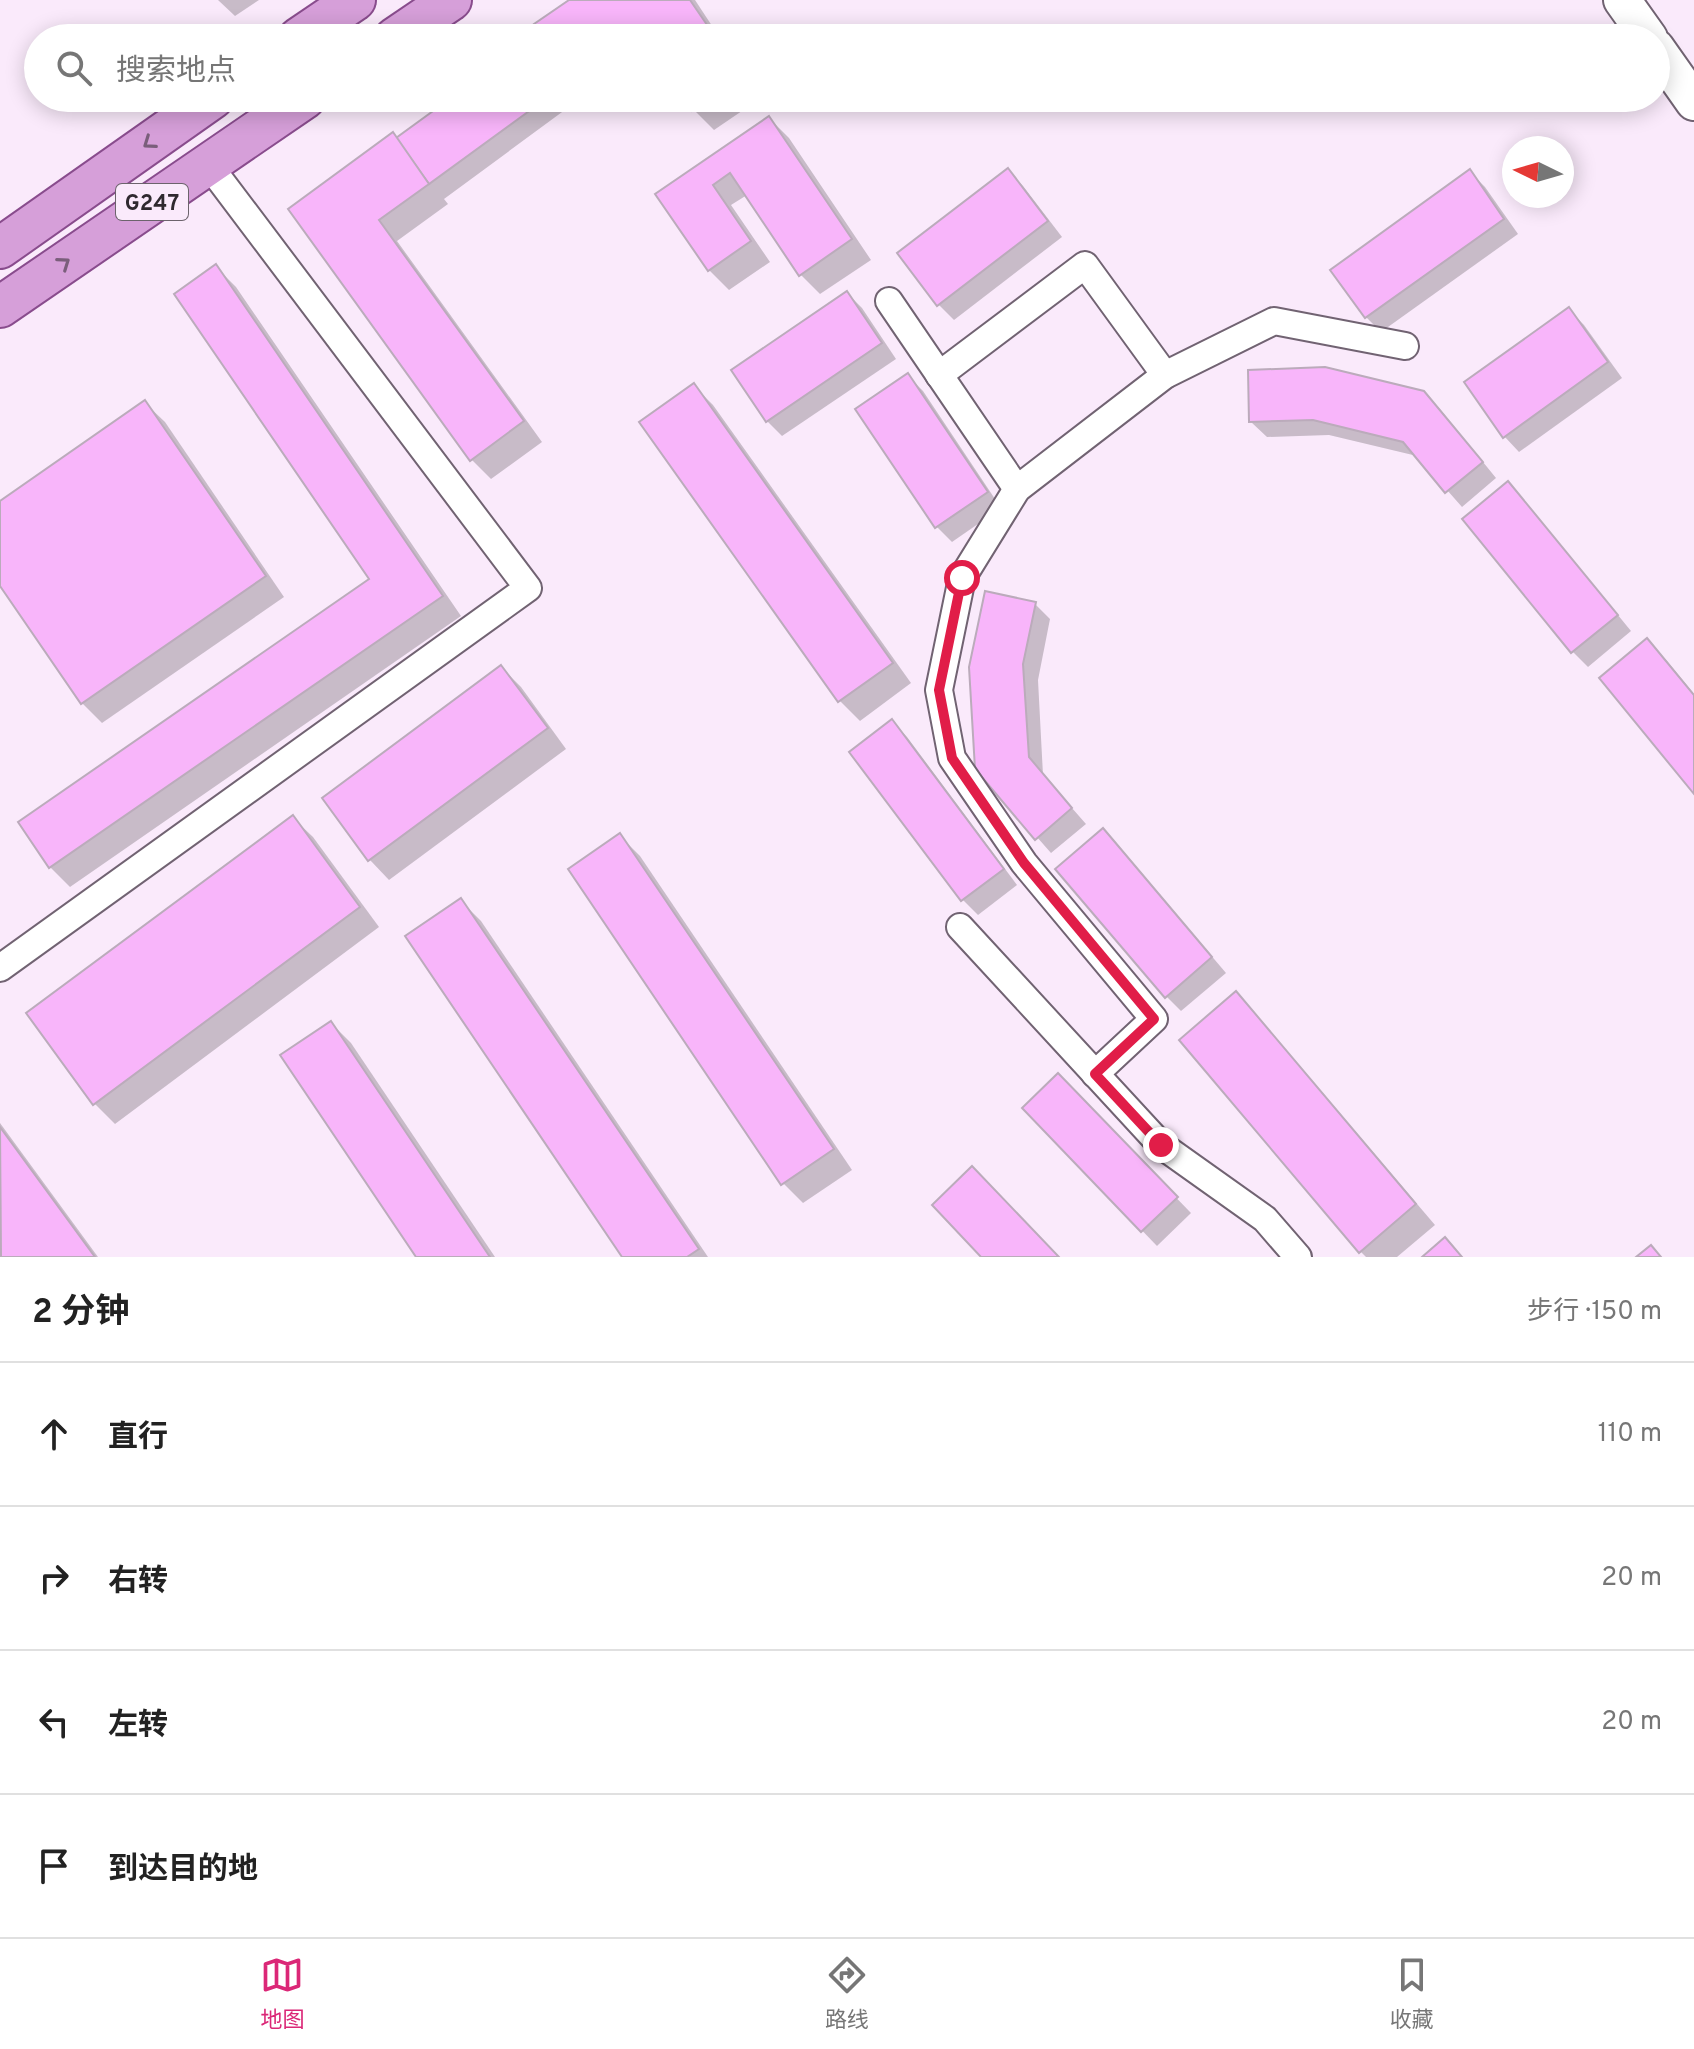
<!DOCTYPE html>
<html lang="zh">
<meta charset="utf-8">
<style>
:root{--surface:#fff;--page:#f6f6f6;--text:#222;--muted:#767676;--line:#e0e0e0;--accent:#db2777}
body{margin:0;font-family:Overpass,"Noto Sans SC",sans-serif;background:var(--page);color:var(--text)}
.compass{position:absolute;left:1502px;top:136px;width:72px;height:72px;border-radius:50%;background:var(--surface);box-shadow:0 4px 20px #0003;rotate:275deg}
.stop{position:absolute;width:24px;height:24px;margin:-18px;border:6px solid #e11d48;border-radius:50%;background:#fff}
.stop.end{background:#e11d48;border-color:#fff;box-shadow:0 2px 8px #0008}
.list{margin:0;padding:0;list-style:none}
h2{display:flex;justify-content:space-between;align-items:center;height:104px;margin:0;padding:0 32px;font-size:34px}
h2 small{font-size:26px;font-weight:400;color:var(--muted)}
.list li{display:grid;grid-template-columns:52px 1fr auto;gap:24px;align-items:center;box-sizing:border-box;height:144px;padding:0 32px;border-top:2px solid var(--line)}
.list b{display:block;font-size:30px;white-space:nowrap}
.list em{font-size:26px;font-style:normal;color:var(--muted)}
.icon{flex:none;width:44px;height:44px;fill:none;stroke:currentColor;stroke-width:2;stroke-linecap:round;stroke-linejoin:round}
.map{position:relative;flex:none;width:1694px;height:1257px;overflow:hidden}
.search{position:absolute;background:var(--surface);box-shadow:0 4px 20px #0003;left:24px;right:24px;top:24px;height:88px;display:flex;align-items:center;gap:20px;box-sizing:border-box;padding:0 28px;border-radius:44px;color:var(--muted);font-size:30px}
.sheet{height:680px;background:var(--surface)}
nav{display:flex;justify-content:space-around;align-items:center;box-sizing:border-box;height:112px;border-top:2px solid var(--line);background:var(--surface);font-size:22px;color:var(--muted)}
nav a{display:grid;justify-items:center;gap:4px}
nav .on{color:var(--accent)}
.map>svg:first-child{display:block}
.shadow{fill:#0003}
.building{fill:#f8b5fa;stroke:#bbabbb;stroke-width:2}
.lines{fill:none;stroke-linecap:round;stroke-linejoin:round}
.street-casing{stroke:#716372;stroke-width:30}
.secondary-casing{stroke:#716372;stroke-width:40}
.primary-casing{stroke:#894c8d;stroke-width:44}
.street{stroke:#fff;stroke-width:26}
.secondary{stroke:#fff;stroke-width:36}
.primary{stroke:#d69fd9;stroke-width:40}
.oneway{stroke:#7a5e7b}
.route{stroke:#e11d48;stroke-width:10}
.labels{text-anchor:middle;stroke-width:7;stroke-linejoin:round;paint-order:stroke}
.shield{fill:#faeafb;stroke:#6c636c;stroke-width:2}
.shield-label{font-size:22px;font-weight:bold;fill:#2f292f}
</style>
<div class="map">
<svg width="1694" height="1257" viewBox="0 0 1694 1257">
<rect width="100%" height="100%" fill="#faeafb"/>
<!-- shadow -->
<g class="shadow">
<polygon points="218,0 259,0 235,16"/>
<polygon points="573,0 695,0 720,38 546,38"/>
<polygon points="454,98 569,98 573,104 444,199 448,204 397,241 542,442 491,479 471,459 291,209 397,140"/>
<polygon points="716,98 761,98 714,130 696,112"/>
<polygon points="769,118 789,138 871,260 820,294 800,274 747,195 731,205 770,262 729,290 709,270 658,194"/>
<polygon points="1008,171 1023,186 1062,237 954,320 939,305 900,253"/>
<polygon points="1470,172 1485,187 1518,234 1381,332 1366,317"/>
<polygon points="216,267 236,287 461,616 70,887 50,867 372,579"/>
<polygon points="847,293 862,308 896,359 782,436 767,421"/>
<polygon points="1569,310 1584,325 1622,378 1519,452 1504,436"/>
<polygon points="908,376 923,391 1001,508 952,542 937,527 858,409"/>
<polygon points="693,385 713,405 911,683 860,721 840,701 642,423"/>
<polygon points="1423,393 1439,408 1496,478 1462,507 1417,456 1329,435 1267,437 1251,422"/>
<polygon points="145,403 165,422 284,597 102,723 82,703 0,583 0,503"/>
<polygon points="1508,484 1523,499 1631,631 1588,667 1573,652 1465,520"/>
<polygon points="1035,604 1050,619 1038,680 1043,775 1086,824 1051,853 977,769"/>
<polygon points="1647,641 1667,661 1694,694 1694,791"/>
<polygon points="501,667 521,687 566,749 389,880 370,860"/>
<polygon points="892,722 907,737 1017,885 978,915 963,900 852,752"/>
<polygon points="293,818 313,837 379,927 115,1124 95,1104 29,1014"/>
<polygon points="620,836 640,856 852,1170 803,1203 783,1183"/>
<polygon points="1118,846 1226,973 1181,1011 1166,996"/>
<polygon points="461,901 481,921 708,1257 624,1257"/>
<polygon points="1236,994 1255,1014 1435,1225 1397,1257 1366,1257 1360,1251"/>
<polygon points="331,1023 351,1043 495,1257 418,1257"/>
<polygon points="1058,1076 1191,1213 1157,1246 1024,1108"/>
<polygon points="0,1123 98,1257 3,1257 0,1253"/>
</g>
<!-- building -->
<g class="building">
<polygon points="569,0 690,0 716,38 643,38 636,28 622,38 544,38 534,24"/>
<polygon points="451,98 547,98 429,184 396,138"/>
<polygon points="683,98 712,98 692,111"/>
<polygon points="769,116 852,239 799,276 730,173 713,185 751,241 708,271 655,194"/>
<polygon points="393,132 429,184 379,220 524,421 470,461 288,209"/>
<polygon points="1008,168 1048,221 937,306 897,253"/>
<polygon points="1470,169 1504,219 1365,318 1330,270"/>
<polygon points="216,264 443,596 49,868 18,822 369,579 174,294"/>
<polygon points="847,291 882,343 766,422 731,370"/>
<polygon points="1569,307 1608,362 1503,438 1464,382"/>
<polygon points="1325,367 1424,391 1483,462 1445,493 1403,442 1313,420 1249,422 1248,370"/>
<polygon points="908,373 988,492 935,528 855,409"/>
<polygon points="694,383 893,663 838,702 639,422"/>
<polygon points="145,400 266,576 81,704 0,586 0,501"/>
<polygon points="1508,481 1618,615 1571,653 1462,519"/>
<polygon points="985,591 1036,602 1023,664 1029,757 1072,808 1035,840 975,769 969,667"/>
<polygon points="1647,638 1694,695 1694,794 1599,678"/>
<polygon points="501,665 548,728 368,861 322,798"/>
<polygon points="892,719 1004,869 961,901 849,752"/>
<polygon points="293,815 360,907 93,1105 26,1013"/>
<polygon points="1103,828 1212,957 1165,998 1055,869"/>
<polygon points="620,833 834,1149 781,1185 568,869"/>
<polygon points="461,898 699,1249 687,1257 622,1257 405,936"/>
<polygon points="1236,991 1416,1204 1359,1253 1179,1040"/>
<polygon points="331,1021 490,1257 416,1257 280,1055"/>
<polygon points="1058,1073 1178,1197 1141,1232 1022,1108"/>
<polygon points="0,1127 95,1257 1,1257"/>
<polygon points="972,1166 1059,1257 981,1257 932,1205"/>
<polygon points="1445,1237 1462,1257 1422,1257"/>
<polygon points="1651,1245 1661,1257 1636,1257"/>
</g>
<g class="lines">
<!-- street casing -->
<g class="street-casing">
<g id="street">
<polyline points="889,301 1017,489"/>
<polyline points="939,375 1085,265 1165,375"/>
<polyline points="960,927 1161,1145 1265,1219 1298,1257"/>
<polyline points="0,968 528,588 208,164"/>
<polyline points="1095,1074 1154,1019 1024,863 952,758 939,690 962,578 1017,489 1165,375 1274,321 1405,346"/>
</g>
</g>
<!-- secondary casing -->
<g class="secondary-casing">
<g id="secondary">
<polyline points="1622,0 1649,38"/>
<polyline points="1656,48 1694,102"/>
</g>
</g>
<!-- primary casing -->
<g class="primary-casing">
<g id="primary">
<polyline points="299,38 355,0"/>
<polyline points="395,38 451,0"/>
<polyline points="0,248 213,98"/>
<polyline points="0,307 305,98"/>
</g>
</g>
<!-- street -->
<use href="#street" class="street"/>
<!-- secondary -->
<use href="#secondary" class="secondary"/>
<!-- primary -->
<use href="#primary" class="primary"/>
</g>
<!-- one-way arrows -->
<defs><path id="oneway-chevron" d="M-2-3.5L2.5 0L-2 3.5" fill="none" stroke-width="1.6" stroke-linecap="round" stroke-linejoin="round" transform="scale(2)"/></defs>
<g class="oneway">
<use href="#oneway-chevron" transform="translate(149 143) rotate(145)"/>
<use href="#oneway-chevron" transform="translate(64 263) rotate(-35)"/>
</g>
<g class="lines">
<!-- route -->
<polyline class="route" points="962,578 939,690 952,758 1024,863 1154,1019 1095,1074 1161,1145"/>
</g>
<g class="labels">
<!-- shield labels -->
<rect class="shield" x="116" y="184" width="72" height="36" rx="6"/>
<g class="shield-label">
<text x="152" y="210">G247</text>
</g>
</g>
</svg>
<svg class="compass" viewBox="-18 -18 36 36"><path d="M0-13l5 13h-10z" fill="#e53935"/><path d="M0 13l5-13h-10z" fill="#767676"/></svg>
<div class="stop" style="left:962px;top:578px"></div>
<div class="stop end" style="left:1161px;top:1145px"></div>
<div class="search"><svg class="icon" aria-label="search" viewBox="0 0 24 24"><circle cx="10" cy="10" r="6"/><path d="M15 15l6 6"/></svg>搜索地点</div>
</div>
<section class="sheet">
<h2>2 分钟<small>步行 · 150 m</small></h2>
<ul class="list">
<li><svg class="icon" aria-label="ahead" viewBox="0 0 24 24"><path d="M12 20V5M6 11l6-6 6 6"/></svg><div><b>直行</b></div><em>110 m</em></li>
<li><svg class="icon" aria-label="right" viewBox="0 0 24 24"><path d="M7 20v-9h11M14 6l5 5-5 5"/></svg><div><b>右转</b></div><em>20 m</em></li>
<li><svg class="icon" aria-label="left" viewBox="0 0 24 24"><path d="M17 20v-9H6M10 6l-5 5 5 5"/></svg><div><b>左转</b></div><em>20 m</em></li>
<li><svg class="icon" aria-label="arrive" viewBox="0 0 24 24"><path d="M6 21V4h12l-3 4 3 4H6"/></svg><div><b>到达目的地</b></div></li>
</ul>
</section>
<nav>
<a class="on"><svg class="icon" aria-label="map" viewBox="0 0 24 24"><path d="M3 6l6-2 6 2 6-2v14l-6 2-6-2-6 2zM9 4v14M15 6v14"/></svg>地图</a>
<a><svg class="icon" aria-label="directions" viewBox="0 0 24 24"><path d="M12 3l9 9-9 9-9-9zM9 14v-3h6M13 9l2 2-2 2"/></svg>路线</a>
<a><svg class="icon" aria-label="saved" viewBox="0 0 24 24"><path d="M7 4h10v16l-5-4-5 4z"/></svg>收藏</a>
</nav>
